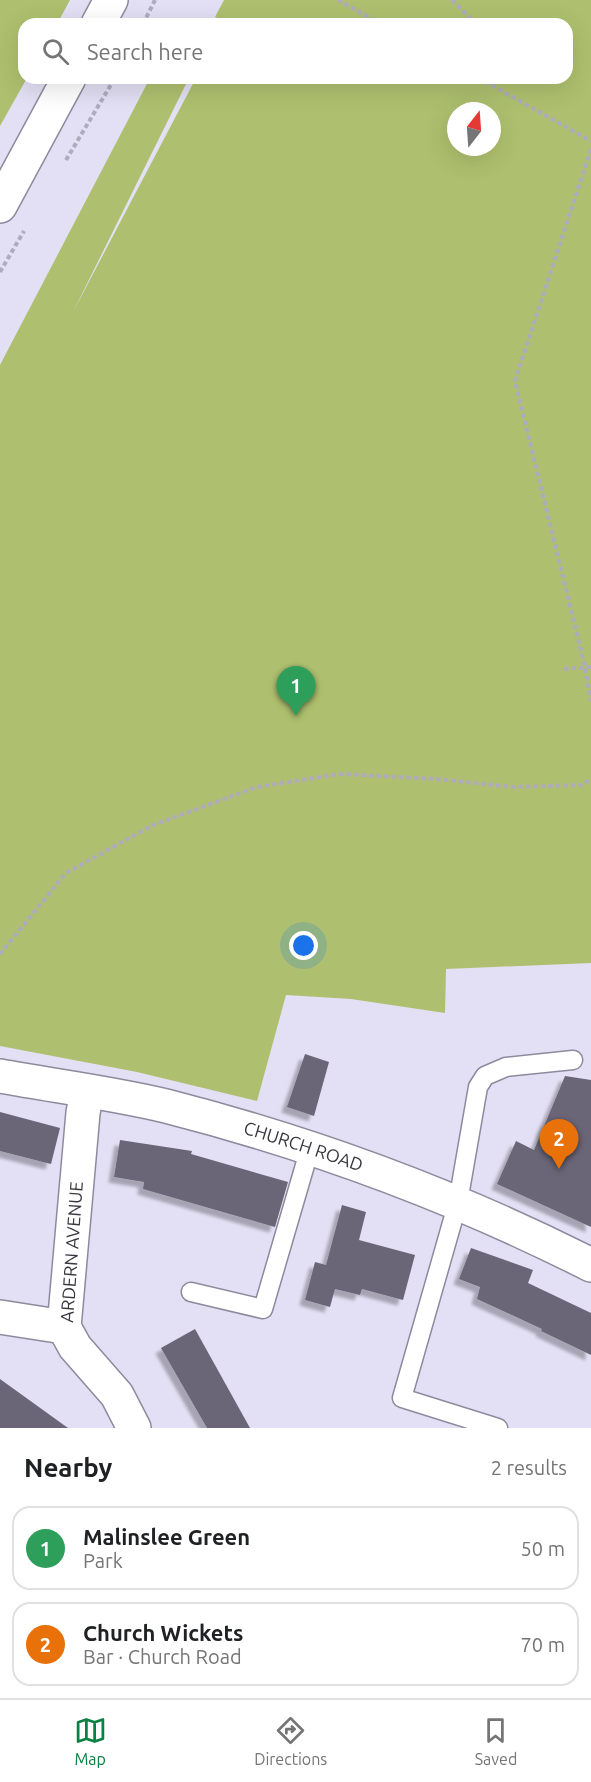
<!DOCTYPE html>
<meta charset="utf-8">
<style>
:root{--surface:#fff;--page:#f6f6f6;--text:#202124;--muted:#757577;--line:#e0e0e0;--accent:#0b8043}
body{margin:0;font-family:Ubuntu,sans-serif;background:var(--page);color:var(--text)}
.compass{position:absolute;left:447px;top:102px;width:54px;height:54px;border-radius:50%;background:var(--surface);box-shadow:0 6px 24px #0002;rotate:17deg}
.you{position:absolute;left:304px;top:946px;width:21px;height:21px;margin:-15px;border:4px solid #fff;border-radius:50%;background:#1a73e8;box-shadow:0 0 0 9px #1a73e833}
.badge{display:grid;place-items:center;width:39px;height:39px;border-radius:50%;background:var(--accent);color:#fff;font-size:20px;font-weight:700}
.pin{position:absolute;translate:-50% -50px;filter:drop-shadow(0 2px 3px #0008)}
.pin::after{content:'';position:absolute;top:32px;width:21px;height:18px;background:inherit;clip-path:polygon(0 0,100% 0,50% 100%)}
.list{margin:0;padding:0;list-style:none}
h2{display:flex;justify-content:space-between;align-items:center;height:78px;margin:0;padding:0 24px;font-size:26px}
h2 small{font-size:20px;font-weight:400;color:var(--muted)}
.list li{display:grid;grid-template-columns:39px 1fr auto;gap:18px;align-items:center;box-sizing:border-box;height:84px;margin:0 12px 12px;padding:0 12px;border:2px solid var(--line);border-radius:18px}
.list b{display:block;font-size:22px;white-space:nowrap}
.list p{margin:0;font-size:20px;white-space:nowrap;color:var(--muted)}
.list em{font-size:20px;font-style:normal;color:var(--muted)}
.icon{flex:none;width:33px;height:33px;fill:none;stroke:currentColor;stroke-width:2;stroke-linecap:round;stroke-linejoin:round}
.map{position:relative;flex:none;width:591px;height:1428px;overflow:hidden}
.search{position:absolute;background:var(--surface);box-shadow:0 6px 24px #0002;left:18px;right:18px;top:18px;height:66px;display:flex;align-items:center;gap:15px;box-sizing:border-box;padding:0 21px;border-radius:18px;color:var(--muted);font-size:22px}
.sheet{height:270px;background:var(--surface)}
nav{display:flex;justify-content:space-around;align-items:center;box-sizing:border-box;height:84px;border-top:2px solid var(--line);background:var(--surface);font-size:16px;color:var(--muted)}
nav a{display:grid;justify-items:center;gap:3px}
nav .on{color:var(--accent)}
.map>svg:first-child{display:block}
.green{fill:#aec06f;fill-rule:evenodd}
.building{fill:#6b6678;filter:url(#shadow)}
.lines{fill:none;stroke-linecap:round;stroke-linejoin:round}
.service-casing{stroke:#8e8a9d;stroke-width:21}
.minor-casing{stroke:#8e8a9d;stroke-width:36}
.tertiary-casing{stroke:#8e8a9d;stroke-width:36}
.secondary-casing{stroke:#8e8a9d;stroke-width:36}
.path{stroke:#aeabbc;stroke-width:4;stroke-dasharray:4.5 3;stroke-linecap:butt}
.service{stroke:#fff;stroke-width:18}
.minor{stroke:#fff;stroke-width:33}
.tertiary{stroke:#fff;stroke-width:33}
.secondary{stroke:#fff;stroke-width:33}
.labels{text-anchor:middle;stroke-width:6;stroke-linejoin:round;paint-order:stroke}
.street-label{font-size:18px;fill:#393840;stroke:#fff}
</style>
<div class="map">
<svg width="591" height="1428" viewBox="0 0 591 1428">
<defs>
<filter id="shadow"><feDropShadow dx="-5.5" dy="5.5" stdDeviation="1.5" flood-color="#0004"/></filter>
</defs>
<rect width="100%" height="100%" fill="#e3dff4"/>
<!-- green -->
<g class="green">
<polygon points="0,0 70,0 57,24 24,24 24,78 27,78 0,126"/>
<path d="M 224,0 L 591,0 L 591,963 L 446,969 L 445,1013 L 351,999 L 286,995 L 257,1101 L 137,1072 L 0,1046 L 0,365 L 150,78 L 189,78 L 73,312 L 196,78 L 567,78 L 567,24 L 227,24 L 228,22 L 215,17 ZM 456,111 L 492,111 L 492,147 L 456,147 Z"/>
</g>
<!-- building -->
<g class="building">
<polygon points="305,1054 329,1062 314,1116 287,1107"/>
<polygon points="565,1076 591,1080 591,1227 497,1184 516,1141 534,1150"/>
<polygon points="0,1112 60,1128 51,1164 0,1151"/>
<polygon points="120,1140 192,1151 191,1154 288,1182 275,1227 143,1189 144,1182 114,1177"/>
<polygon points="342,1205 366,1212 359,1240 415,1255 403,1300 362,1289 360,1295 335,1289 330,1307 305,1300 315,1262 326,1265"/>
<polygon points="471,1248 533,1270 528,1283 591,1313 591,1355 541,1331 542,1329 477,1299 480,1287 459,1279"/>
<polygon points="195,1329 250,1428 207,1428 161,1348"/>
<polygon points="0,1379 68,1428 0,1428"/>
</g>
<g class="lines">
<!-- service casing -->
<g class="service-casing">
<g id="service">
<polyline points="191,1292 263,1309 310,1148"/>
<polyline points="498,1428 402,1398 458,1202 478,1087 485,1076 506,1067 573,1060"/>
</g>
</g>
<!-- minor casing -->
<g class="minor-casing">
<g id="minor">
<polyline points="87,1091 83,1113 64,1327 75,1347 117,1395 134,1428"/>
<polyline points="0,1317 64,1327"/>
</g>
</g>
<!-- tertiary casing -->
<g class="tertiary-casing">
<g id="tertiary">
<path id="s1" d="M 0,1076 C 55,1086 112,1093 166,1106 C 314,1144 455,1196 591,1265"/>
</g>
</g>
<!-- secondary casing -->
<g class="secondary-casing">
<g id="secondary">
<polyline points="98,24 111,0"/>
<polyline points="0,206 69,78"/>
</g>
</g>
<!-- path -->
<g class="path">
<polyline points="338,0 381,24"/>
<polyline points="452,0 476,24"/>
<polyline points="143,24 155,0"/>
<polyline points="479,78 591,141"/>
<polyline points="591,149 515,381 585,667 591,701"/>
<polyline points="66,160 115,78"/>
<polyline points="0,272 24,231"/>
<polyline points="564,669 591,667"/>
<polyline points="0,954 66,873 153,825 257,787 340,774 437,779 512,787 582,785 591,779"/>
</g>
<!-- service -->
<use href="#service" class="service"/>
<!-- minor -->
<use href="#minor" class="minor"/>
<!-- tertiary -->
<use href="#tertiary" class="tertiary"/>
<!-- secondary -->
<use href="#secondary" class="secondary"/>
</g>
<g class="labels">
<!-- street labels -->
<g class="street-label">
<text dy="6" stroke="none"><textPath href="#s1" startOffset="312">CHURCH ROAD</textPath></text>
<text transform="translate(72 1252) rotate(-86)" y="6">ARDERN AVENUE</text>
</g>
</g>
</svg>
<svg class="compass" viewBox="-18 -18 36 36"><path d="M0-13l5 13h-10z" fill="#e53935"/><path d="M0 13l5-13h-10z" fill="#757577"/></svg>
<div class="you"></div>
<div class="pin badge" style="left:296px;top:716px;background:#2e9e5b">1</div>
<div class="pin badge" style="left:559px;top:1169px;background:#e8710a">2</div>
<div class="search"><svg class="icon" aria-label="search" viewBox="0 0 24 24"><circle cx="10" cy="10" r="6"/><path d="M15 15l6 6"/></svg>Search here</div>
</div>
<section class="sheet">
<h2>Nearby<small>2 results</small></h2>
<ul class="list">
<li><span class="badge" style="background:#2e9e5b">1</span><div><b>Malinslee Green</b><p>Park</p></div><em>50 m</em></li>
<li><span class="badge" style="background:#e8710a">2</span><div><b>Church Wickets</b><p>Bar · Church Road</p></div><em>70 m</em></li>
</ul>
</section>
<nav>
<a class="on"><svg class="icon" aria-label="map" viewBox="0 0 24 24"><path d="M3 6l6-2 6 2 6-2v14l-6 2-6-2-6 2zM9 4v14M15 6v14"/></svg>Map</a>
<a><svg class="icon" aria-label="directions" viewBox="0 0 24 24"><path d="M12 3l9 9-9 9-9-9zM9 14v-3h6M13 9l2 2-2 2"/></svg>Directions</a>
<a><svg class="icon" aria-label="saved" viewBox="0 0 24 24"><path d="M7 4h10v16l-5-4-5 4z"/></svg>Saved</a>
</nav>
